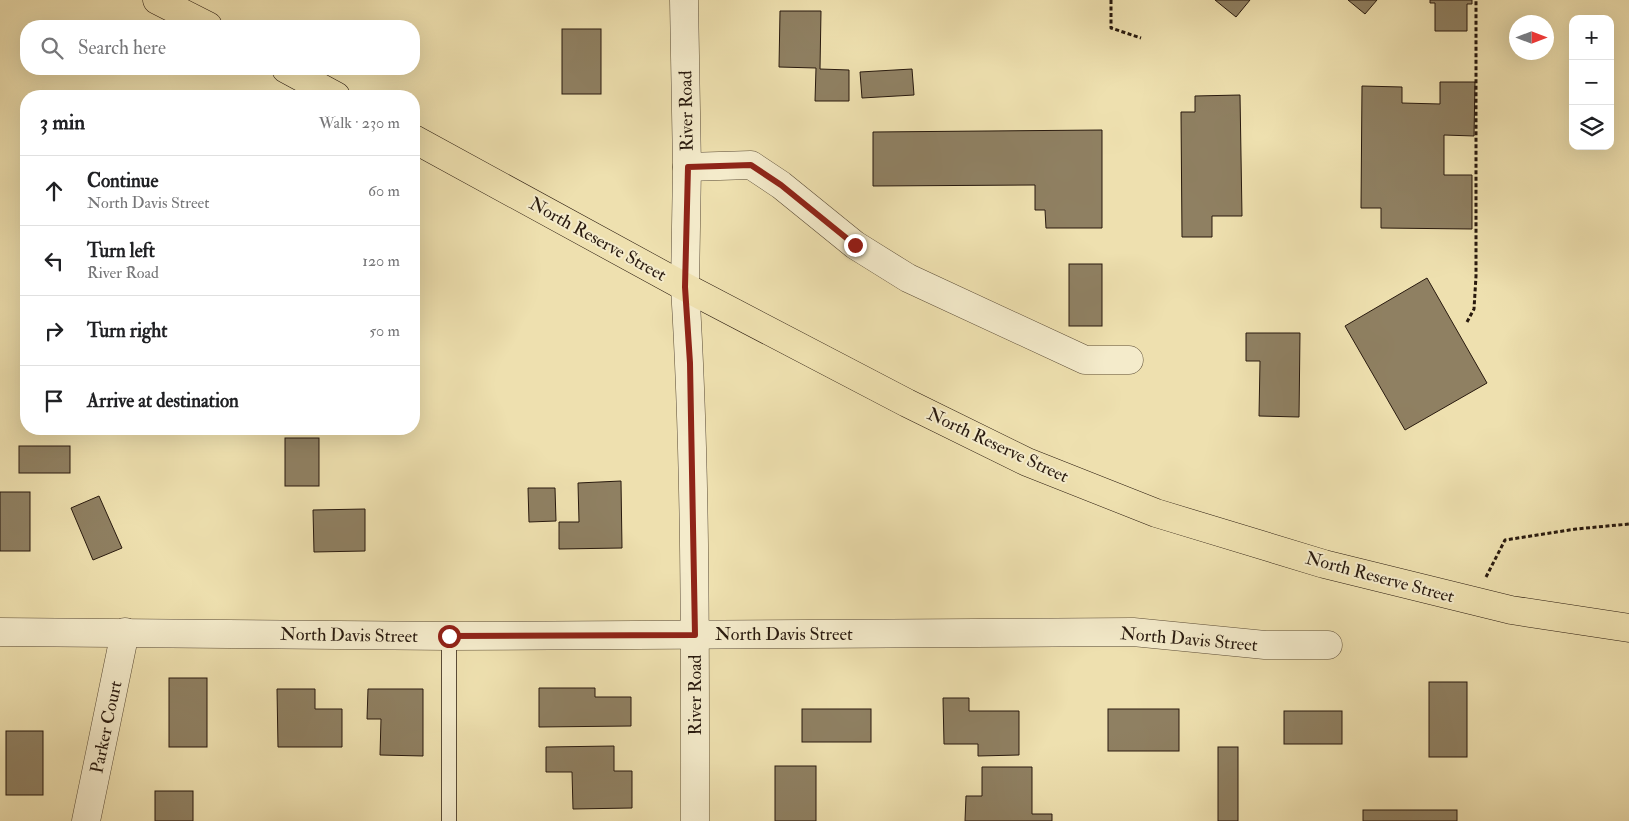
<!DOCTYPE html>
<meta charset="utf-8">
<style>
:root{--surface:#fff;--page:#f6f6f6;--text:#202124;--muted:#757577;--line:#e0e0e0}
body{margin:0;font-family:"IM FELL Double Pica",serif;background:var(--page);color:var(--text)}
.controls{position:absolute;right:15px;top:15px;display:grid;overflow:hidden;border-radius:10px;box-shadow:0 5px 20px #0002}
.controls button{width:45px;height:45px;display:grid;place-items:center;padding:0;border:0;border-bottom:1px solid var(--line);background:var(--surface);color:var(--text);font:25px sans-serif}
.compass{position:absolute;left:1509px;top:15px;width:45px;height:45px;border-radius:50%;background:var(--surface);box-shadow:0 5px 20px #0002;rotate:90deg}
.stop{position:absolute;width:15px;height:15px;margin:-11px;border:4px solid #8f2418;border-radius:50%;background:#fff}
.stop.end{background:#8f2418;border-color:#fff;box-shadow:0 1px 5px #0008}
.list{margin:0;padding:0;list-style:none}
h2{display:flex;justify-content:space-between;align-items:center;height:65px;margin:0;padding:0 20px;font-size:21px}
h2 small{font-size:16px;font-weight:400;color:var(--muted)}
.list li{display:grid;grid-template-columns:32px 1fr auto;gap:15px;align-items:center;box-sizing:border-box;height:70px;padding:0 20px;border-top:1px solid var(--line)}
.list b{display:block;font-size:19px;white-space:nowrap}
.list p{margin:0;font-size:16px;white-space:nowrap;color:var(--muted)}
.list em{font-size:16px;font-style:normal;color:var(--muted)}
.icon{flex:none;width:28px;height:28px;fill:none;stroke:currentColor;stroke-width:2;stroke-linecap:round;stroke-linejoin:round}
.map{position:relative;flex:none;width:1629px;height:821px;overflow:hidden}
.search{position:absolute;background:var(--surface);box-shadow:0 5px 20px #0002;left:20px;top:20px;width:400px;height:55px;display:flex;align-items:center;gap:12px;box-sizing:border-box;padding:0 18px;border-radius:20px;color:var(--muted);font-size:19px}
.panel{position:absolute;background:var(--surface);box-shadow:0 5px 20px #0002;left:20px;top:90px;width:400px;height:345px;border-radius:20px}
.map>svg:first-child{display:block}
.building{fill:#8f8062;stroke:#28190e}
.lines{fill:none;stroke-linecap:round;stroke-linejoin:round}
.service-casing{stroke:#5a4b36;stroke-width:16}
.minor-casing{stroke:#5a4b36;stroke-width:29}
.tertiary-casing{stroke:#5a4b36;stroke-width:29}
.trunk-casing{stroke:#28190e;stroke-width:29}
.path{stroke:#28190e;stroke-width:3;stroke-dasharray:4 2.5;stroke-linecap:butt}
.service{stroke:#f4ebcb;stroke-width:14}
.minor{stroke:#f4ebcb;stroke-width:28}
.tertiary{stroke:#f4ebcb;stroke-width:28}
.trunk{stroke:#eee0af;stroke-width:28}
.route{stroke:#8f2418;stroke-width:6}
.labels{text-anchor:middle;stroke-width:4;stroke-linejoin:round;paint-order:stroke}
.street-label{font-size:18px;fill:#28190e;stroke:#f4ebcb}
</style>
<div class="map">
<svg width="1629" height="821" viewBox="0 0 1629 821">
<rect width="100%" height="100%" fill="#eee0af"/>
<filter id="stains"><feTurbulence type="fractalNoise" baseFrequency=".004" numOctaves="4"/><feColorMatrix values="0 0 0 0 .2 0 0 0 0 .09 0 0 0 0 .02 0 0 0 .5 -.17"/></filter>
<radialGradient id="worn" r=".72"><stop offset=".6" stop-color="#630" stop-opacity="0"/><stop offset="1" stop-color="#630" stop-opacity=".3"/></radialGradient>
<!-- building -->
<g class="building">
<polygon points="1215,0 1250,0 1236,17"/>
<polygon points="1348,0 1377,0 1365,14"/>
<polygon points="1430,0 1472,0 1472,4 1467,4 1467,31 1435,31 1435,3 1430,3"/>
<polygon points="780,11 821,11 820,69 849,70 849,101 815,101 816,68 779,67"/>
<rect x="562" y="29" width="39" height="65"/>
<polygon points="912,69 914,95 862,98 860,72"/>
<polygon points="1440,82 1475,82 1474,136 1444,135 1444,175 1472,175 1472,229 1381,228 1381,208 1361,208 1362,86 1402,87 1402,103 1440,104"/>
<polygon points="1240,95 1242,216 1212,216 1212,237 1182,237 1181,112 1195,112 1195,96"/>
<polygon points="1102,130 1102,228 1046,228 1045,210 1035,210 1035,185 873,186 873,132"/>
<rect x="1069" y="264" width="33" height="62"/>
<polygon points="1427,278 1487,383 1405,430 1345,326"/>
<polygon points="1246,333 1300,333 1299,417 1259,416 1260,361 1246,361"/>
<rect x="285" y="438" width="34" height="48"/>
<rect x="19" y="446" width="51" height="27"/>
<polygon points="621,481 622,548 559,549 559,522 579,522 578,483"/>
<polygon points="528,488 555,488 556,521 529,522"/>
<rect x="0" y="492" width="30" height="59"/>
<polygon points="99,496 122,548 93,560 71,508"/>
<polygon points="365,509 365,551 314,552 313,510"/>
<rect x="169" y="678" width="38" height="69"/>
<rect x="1429" y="682" width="38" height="75"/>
<polygon points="539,688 595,688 595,697 631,697 631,726 539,727"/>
<polygon points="277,689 315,689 315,709 342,709 342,747 278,747"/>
<polygon points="368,689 423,689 423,756 380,755 381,719 367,719"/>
<polygon points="943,698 969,698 969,711 1019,711 1019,755 978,756 978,744 944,744"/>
<rect x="802" y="709" width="69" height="33"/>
<rect x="1108" y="709" width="71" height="42"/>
<rect x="1284" y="711" width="58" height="33"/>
<rect x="6" y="731" width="37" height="64"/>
<polygon points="614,746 614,771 632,771 632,808 573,809 572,772 546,772 546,747"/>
<rect x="1218" y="747" width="20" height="74"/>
<rect x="775" y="766" width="41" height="55"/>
<polygon points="982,767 1032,767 1032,814 1052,814 1052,821 965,821 966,796 982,796"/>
<rect x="155" y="791" width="38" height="30"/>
<rect x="1363" y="810" width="94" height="11"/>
</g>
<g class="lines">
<!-- service casing -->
<g class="service-casing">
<polyline id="service" points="449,636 449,821"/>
</g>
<!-- minor casing -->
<g class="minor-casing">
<g id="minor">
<polyline points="684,0 687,167 685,287"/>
<polyline points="687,167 751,165 781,185 855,245 908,278 1085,360 1129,360"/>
<polyline points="0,632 449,636 1133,632 1265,645 1328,645"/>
<polyline points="86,821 125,632"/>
</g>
</g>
<!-- tertiary casing -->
<g class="tertiary-casing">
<path id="tertiary" d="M 685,287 C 696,465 695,643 695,821"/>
</g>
<!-- trunk casing -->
<g class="trunk-casing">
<g id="trunk">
<polyline points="157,0 208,26"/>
<polyline points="286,69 336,96"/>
<polyline points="414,139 685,287 907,403 1027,462 1156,513 1324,564 1511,610 1629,628"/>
</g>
</g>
<!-- path -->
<g class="path">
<polyline points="1111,0 1111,28 1141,38"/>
<polyline points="1467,322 1474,309 1476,276 1476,0"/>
<polyline points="1486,577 1505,540 1576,529 1629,524"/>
</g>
<!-- service -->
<use href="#service" class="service"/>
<!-- minor -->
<use href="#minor" class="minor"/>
<!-- tertiary -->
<use href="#tertiary" class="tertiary"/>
<!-- trunk -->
<use href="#trunk" class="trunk"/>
</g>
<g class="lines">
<!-- route -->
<polyline class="route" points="449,636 695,635 690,363 685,287 688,167 751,165 781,185 855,245"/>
</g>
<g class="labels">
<!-- street labels -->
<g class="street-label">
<text transform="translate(686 111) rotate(-91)" y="6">River Road</text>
<text transform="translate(598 239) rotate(29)" y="6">North Reserve Street</text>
<text transform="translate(998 445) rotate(25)" y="6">North Reserve Street</text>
<text transform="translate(1380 577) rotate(15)" y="6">North Reserve Street</text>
<text x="784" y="640">North Davis Street</text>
<text transform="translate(349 635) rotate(1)" y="6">North Davis Street</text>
<text transform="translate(1189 639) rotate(5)" y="6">North Davis Street</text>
<text transform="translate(695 695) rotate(-90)" y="6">River Road</text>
<text transform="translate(106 727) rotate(-78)" y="6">Parker Court</text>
</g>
</g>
<rect width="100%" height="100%" filter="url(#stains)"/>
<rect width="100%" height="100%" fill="url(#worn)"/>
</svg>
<div class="controls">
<button>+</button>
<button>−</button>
<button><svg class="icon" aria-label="layers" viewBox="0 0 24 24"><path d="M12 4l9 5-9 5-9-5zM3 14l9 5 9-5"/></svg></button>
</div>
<svg class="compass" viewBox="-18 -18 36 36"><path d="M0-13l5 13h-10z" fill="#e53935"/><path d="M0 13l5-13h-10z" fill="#757577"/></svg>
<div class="stop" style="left:449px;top:636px"></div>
<div class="stop end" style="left:855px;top:245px"></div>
<div class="search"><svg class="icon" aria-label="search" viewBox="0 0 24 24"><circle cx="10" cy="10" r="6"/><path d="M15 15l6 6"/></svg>Search here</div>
<section class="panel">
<h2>3 min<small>Walk · 230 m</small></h2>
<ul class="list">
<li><svg class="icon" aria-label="ahead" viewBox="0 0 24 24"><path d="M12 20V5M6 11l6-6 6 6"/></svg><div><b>Continue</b><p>North Davis Street</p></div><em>60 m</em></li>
<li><svg class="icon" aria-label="left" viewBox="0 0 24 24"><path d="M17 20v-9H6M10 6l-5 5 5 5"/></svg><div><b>Turn left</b><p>River Road</p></div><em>120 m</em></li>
<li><svg class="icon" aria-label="right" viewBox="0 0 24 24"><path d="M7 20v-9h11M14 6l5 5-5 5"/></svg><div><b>Turn right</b></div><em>50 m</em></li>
<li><svg class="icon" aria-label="arrive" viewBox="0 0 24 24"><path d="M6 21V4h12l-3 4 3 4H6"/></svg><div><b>Arrive at destination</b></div></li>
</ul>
</section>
</div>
